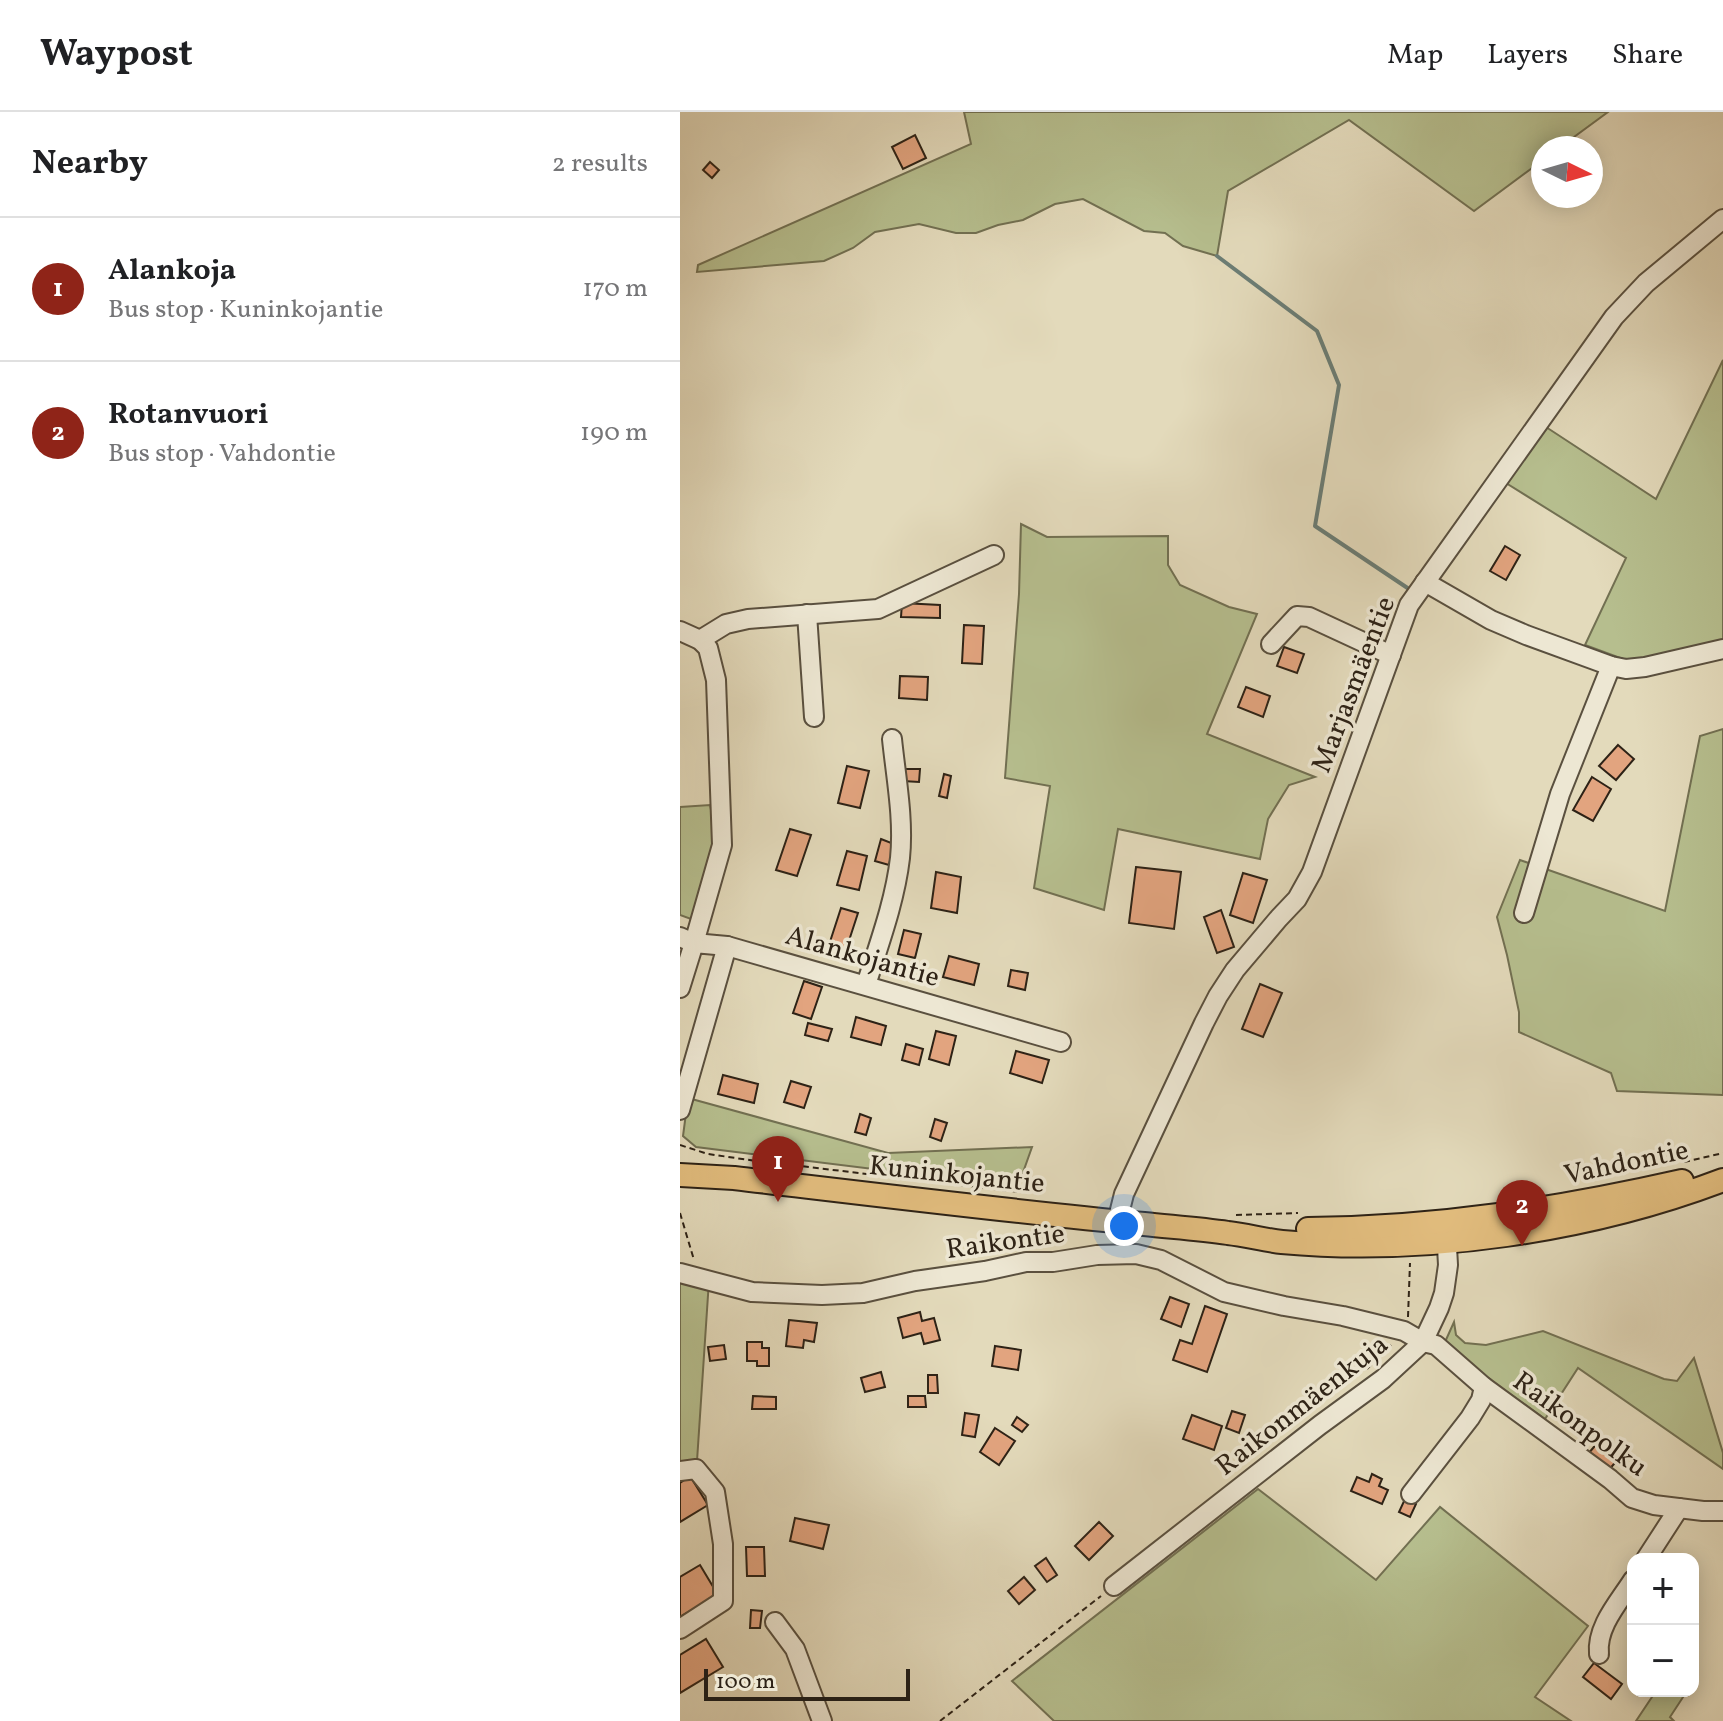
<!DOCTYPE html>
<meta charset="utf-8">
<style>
:root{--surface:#fff;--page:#f2f2f2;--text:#202124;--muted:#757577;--line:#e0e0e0;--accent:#8f2418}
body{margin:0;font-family:Vollkorn,serif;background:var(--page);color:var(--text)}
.controls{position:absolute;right:24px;bottom:24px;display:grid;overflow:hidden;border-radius:16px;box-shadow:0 4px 20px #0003}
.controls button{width:72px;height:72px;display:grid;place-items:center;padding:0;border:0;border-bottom:2px solid var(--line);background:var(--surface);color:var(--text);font:40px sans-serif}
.compass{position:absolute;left:851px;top:24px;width:72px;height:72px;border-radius:50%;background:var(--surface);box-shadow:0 4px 20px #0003;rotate:95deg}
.scale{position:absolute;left:24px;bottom:20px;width:206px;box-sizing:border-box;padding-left:8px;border:4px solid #2d2216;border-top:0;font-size:22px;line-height:28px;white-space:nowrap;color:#2d2216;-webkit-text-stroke:6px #ede7d3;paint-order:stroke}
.you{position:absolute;left:444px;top:1114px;width:28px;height:28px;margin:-20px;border:6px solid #fff;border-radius:50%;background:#1a73e8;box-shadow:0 0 0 12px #1a73e833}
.badge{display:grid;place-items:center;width:52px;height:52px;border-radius:50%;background:var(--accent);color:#fff;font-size:26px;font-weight:700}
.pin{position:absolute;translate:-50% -66px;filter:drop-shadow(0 2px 4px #0008)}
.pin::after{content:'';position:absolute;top:42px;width:28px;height:24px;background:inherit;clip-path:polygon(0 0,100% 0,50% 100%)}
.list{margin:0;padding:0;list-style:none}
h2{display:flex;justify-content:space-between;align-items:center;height:104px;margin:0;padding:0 32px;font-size:34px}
h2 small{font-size:26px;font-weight:400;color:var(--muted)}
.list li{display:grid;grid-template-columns:52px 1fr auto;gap:24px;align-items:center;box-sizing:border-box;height:144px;padding:0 32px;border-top:2px solid var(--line)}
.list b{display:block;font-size:30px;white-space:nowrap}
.list p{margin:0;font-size:26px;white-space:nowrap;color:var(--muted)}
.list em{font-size:26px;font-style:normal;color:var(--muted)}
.map{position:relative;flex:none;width:1043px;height:1609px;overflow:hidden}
header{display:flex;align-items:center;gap:48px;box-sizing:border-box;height:112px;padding:0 40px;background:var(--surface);border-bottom:2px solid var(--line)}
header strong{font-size:38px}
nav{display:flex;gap:44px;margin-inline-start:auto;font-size:28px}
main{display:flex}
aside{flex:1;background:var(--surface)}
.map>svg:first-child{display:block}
.green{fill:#b6be8e;stroke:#727052;stroke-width:2}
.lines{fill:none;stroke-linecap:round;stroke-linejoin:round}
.stream{stroke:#6b7d75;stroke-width:4}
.building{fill:#e2a47f;stroke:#2d2216;stroke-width:2}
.minor-casing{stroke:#5a503f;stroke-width:22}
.major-casing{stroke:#2d2216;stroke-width:26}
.path{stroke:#2d2216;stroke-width:2;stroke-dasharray:6 4;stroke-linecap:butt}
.minor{stroke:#ede7d3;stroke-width:18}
.major{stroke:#e2bd7e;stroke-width:22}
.labels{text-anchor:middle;stroke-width:7;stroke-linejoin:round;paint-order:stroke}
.street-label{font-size:28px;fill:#2d2216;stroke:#ede7d3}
</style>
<header>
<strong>Waypost</strong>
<nav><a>Map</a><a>Layers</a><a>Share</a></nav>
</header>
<main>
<aside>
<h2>Nearby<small>2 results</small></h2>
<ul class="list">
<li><span class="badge">1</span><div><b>Alankoja</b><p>Bus stop · Kuninkojantie</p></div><em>170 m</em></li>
<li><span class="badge">2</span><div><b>Rotanvuori</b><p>Bus stop · Vahdontie</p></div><em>190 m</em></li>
</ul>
</aside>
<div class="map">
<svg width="1043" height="1609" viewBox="0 0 1043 1609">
<rect width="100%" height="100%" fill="#e3dabb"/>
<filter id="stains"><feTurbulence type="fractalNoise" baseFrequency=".0025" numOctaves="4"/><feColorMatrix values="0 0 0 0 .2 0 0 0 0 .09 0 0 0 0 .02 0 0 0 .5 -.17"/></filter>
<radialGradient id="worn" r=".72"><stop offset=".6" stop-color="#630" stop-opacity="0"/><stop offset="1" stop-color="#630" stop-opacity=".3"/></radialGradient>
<!-- green -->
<g class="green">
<polygon points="284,0 928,0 879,36 863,36 863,48 794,99 669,8 548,79 537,144 503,134 485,121 464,119 403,87 375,92 343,108 318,113 296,121 276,121 239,112 195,120 173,136 144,149 17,160 18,153 291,32"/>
<polygon points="1043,248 1043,528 951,550 905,533 946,446 826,371 866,315 976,387"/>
<polygon points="341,412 367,425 488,424 488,453 500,473 549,495 577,502 527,622 635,665 609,673 588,707 580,747 438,717 424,798 354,776 370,674 325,666 339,482"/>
<polygon points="1043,617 1043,983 937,979 931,961 839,920 839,900 827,843 817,805 840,748 985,799 1020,624"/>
<polygon points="30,693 38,732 11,807 0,803 0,695"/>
<polygon points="8,986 208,1041 352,1035 341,1066 266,1066 16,1035 3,1024"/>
<polygon points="0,1162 29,1168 17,1349 0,1349"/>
<polygon points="774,1210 776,1223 785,1231 806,1233 863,1219 984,1267 997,1269 1014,1246 1043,1341 1043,1357 898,1256 865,1307 771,1240 765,1230"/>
<polygon points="578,1377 696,1468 760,1395 908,1514 855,1585 891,1609 374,1609 332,1569"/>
<polygon points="976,1579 1007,1579 990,1605 994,1609 956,1609"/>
</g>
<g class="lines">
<!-- stream -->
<polyline class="stream" points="537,144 637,219 659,273 635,414 729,477"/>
</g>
<!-- building -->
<g class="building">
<polygon points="235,23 246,46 223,57 212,35"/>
<polygon points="30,50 39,58 32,66 23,58"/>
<polygon points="825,434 840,443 826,468 810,459"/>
<polygon points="222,491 260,493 260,506 221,505"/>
<polygon points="284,513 304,514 302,552 282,551"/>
<polygon points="604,535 624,542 617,561 597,554"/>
<polygon points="220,564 248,565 247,588 219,586"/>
<polygon points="566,575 590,584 583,605 558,595"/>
<polygon points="938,633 954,647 936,668 919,654"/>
<polygon points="167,654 189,659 180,696 158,691"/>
<polygon points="223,657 240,657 239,670 223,669"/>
<polygon points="264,662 271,664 267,686 259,684"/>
<polygon points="912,665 931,677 913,709 893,698"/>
<polygon points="110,717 131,723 117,764 96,758"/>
<polygon points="201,727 214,732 209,753 195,749"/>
<polygon points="167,739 187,744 179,778 157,773"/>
<polygon points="456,755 501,760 494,817 449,811"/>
<polygon points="256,760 281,765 277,801 251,796"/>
<polygon points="563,761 587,768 573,811 550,803"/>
<polygon points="161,796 178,801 163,847 146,842"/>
<polygon points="541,798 554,835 537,841 524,805"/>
<polygon points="224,818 241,822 235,846 218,842"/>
<polygon points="269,844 299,852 294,873 263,865"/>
<polygon points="331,858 348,861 345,878 328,874"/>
<polygon points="124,869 142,875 131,907 113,901"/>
<polygon points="580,872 602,881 583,925 562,917"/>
<polygon points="176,905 206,914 201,933 171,925"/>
<polygon points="128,911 152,917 148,929 125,923"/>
<polygon points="256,919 276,924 269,953 249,947"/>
<polygon points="226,932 243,937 239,953 222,948"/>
<polygon points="336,939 369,948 362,971 330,961"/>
<polygon points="43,963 78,972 74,991 38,982"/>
<polygon points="111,969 131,975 124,996 104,990"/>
<polygon points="180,1002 191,1006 186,1023 175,1020"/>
<polygon points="255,1007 267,1011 261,1029 250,1025"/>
<polygon points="490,1185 509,1192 501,1215 481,1207"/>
<polygon points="525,1194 547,1202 527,1260 493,1248 500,1228 512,1232"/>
<polygon points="240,1200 242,1209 254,1206 260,1228 244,1232 241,1221 223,1226 218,1206"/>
<polygon points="109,1208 137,1211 134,1230 124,1228 123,1236 106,1234"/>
<polygon points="67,1230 82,1230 82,1236 89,1236 89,1254 77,1254 77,1249 67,1249"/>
<polygon points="44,1233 46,1247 30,1249 28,1235"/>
<polygon points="315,1234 341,1238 338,1258 312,1254"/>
<polygon points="201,1260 205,1275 185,1280 181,1266"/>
<polygon points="248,1263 257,1263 258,1281 248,1281"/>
<polygon points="73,1284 96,1285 96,1297 72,1297"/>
<polygon points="228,1284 245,1284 246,1295 228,1295"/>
<polygon points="552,1299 565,1303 559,1321 546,1316"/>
<polygon points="285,1301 299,1303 295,1325 282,1323"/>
<polygon points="512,1303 542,1314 534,1338 503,1327"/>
<polygon points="337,1305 348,1313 342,1320 332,1313"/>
<polygon points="315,1316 335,1329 319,1353 300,1340"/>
<polygon points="919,1329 939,1346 928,1359 908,1342"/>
<polygon points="692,1362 702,1367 699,1374 708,1378 702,1392 671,1379 677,1365 689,1370"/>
<polygon points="10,1364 28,1393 0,1410 0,1371"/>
<polygon points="725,1387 736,1392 730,1405 719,1400"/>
<polygon points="115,1406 149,1413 143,1437 110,1429"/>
<polygon points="419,1410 433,1424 409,1448 395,1434"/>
<polygon points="66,1435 84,1435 85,1464 67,1464"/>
<polygon points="366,1446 377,1463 367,1470 355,1454"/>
<polygon points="20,1453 38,1483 0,1505 0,1465"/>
<polygon points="344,1465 355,1478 339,1492 328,1479"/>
<polygon points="71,1498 82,1499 80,1516 70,1516"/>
<polygon points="26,1527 43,1555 0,1581 0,1543"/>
<polygon points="914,1551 942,1572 931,1587 903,1565"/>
</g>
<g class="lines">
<!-- minor casing -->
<g class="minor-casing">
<g id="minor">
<polyline points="745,470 811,508 846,523 931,554 946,557 965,555 1043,537"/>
<polyline points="127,502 134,605"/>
<polyline points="0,519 20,528 28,536 36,568 42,733 14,831 0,825"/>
<polyline points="20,528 46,512 68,507 198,497 314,443"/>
<polyline points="591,532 617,504 629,505 711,543"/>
<polyline points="844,801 880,682 931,554"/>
<path d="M 186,873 C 199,832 215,789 220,746 C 224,707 216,666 212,627"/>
<polyline points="0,876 14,831 47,834 381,930"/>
<polyline points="0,998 47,834"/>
<polyline points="437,1110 444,1082 524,911 538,884 555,858 599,806 617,787 632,760 729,493 934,205 966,171 1043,107"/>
<polyline points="0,1161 72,1180 142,1183 183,1181 235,1169 305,1159 346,1150 373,1150 417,1143 456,1142 481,1148 544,1180 604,1194 663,1204 724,1219 743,1230 756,1233 804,1275 930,1367 952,1386 974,1393 1023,1399 1043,1399"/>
<polyline points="0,1359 16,1357 35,1380 43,1432 43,1489 0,1517"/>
<polyline points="731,1382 790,1306 801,1288 804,1275"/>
<polyline points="966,1447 999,1396"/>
<polyline points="434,1474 640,1313 703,1267 743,1230 759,1196 764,1181 768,1153 766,1117"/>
<polyline points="95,1510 115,1537 142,1609"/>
<path d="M 919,1542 C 916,1515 939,1490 953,1468"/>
</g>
</g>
<!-- major casing -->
<g class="major-casing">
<g id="major">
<path d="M 0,1063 L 54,1066 C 190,1082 327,1099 464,1112 C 492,1115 520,1117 548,1121 C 566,1123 584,1128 602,1130 C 745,1143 909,1119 1043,1068"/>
<path d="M 628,1117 C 756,1116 878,1097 1002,1069"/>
</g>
</g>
<!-- path -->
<g class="path">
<polyline points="0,1033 28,1042 97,1052"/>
<polyline points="1004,1050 1043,1041"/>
<polyline points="103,1052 339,1080"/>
<polyline points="0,1101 14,1148"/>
<polyline points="556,1103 618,1101"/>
<polyline points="728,1205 730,1151"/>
<polyline points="687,1257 711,1233"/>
<polyline points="260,1609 421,1484"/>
</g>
<!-- minor -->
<use href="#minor" class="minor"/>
<!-- major -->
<use href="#major" class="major"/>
</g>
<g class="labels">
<!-- street labels -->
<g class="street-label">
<text transform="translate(672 572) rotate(-69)" y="10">Marjasmäentie</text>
<text transform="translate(183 843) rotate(16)" y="10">Alankojantie</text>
<text transform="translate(946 1049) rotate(-12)" y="10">Vahdontie</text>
<text transform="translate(277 1061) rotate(6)" y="10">Kuninkojantie</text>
<text transform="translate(325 1128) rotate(-8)" y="10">Raikontie</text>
<text transform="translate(621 1292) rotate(-38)" y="10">Raikonmäenkuja</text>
<text transform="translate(901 1311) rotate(36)" y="10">Raikonpolku</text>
</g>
</g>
<rect width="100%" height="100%" filter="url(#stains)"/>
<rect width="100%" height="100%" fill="url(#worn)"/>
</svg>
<div class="controls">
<button>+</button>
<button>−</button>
</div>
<svg class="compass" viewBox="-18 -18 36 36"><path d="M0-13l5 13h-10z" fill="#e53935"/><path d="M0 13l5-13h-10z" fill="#757577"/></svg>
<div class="scale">100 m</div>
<div class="you"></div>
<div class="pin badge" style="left:98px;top:1090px">1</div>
<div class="pin badge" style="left:842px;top:1134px">2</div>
</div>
</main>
